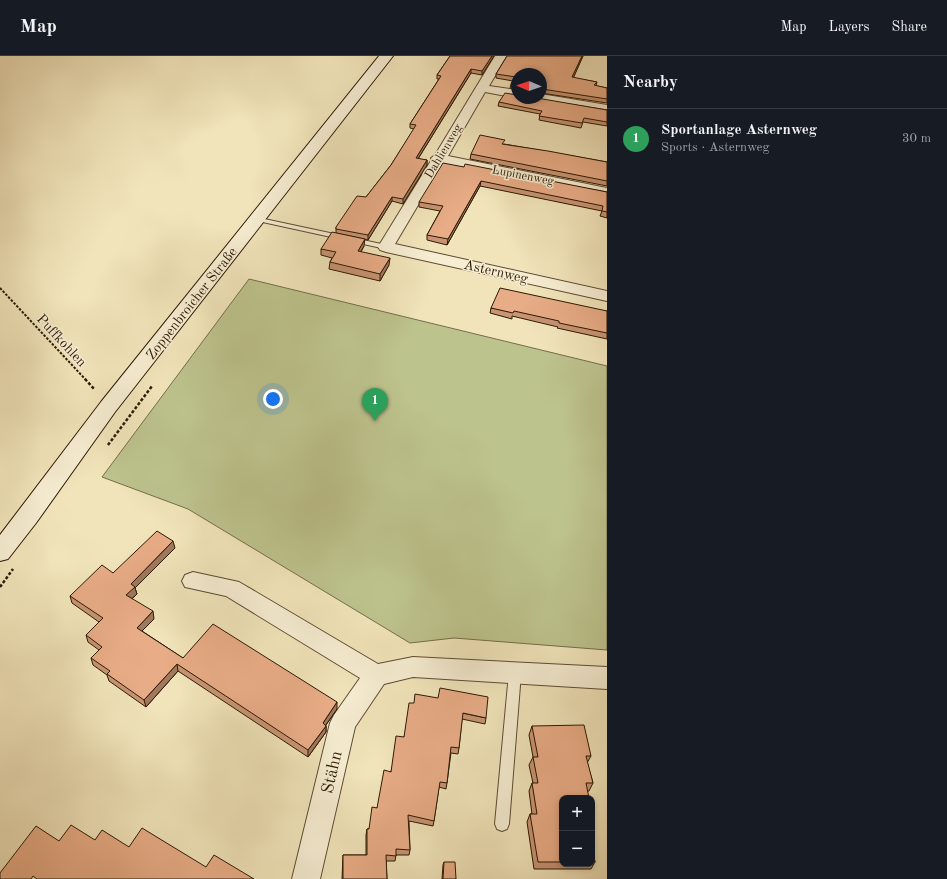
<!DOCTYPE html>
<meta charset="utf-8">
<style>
:root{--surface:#171b24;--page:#20242c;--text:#f1f3f6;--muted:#9ea1a6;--line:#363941;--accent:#1a73e8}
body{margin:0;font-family:"Old Standard TT",serif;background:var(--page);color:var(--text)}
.controls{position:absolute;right:12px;bottom:12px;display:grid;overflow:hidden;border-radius:8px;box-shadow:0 2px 6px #0003}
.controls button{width:36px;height:36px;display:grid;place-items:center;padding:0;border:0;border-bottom:1px solid var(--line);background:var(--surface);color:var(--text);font:20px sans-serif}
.compass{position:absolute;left:511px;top:12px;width:36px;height:36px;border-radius:50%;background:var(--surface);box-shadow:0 2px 6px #0003;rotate:272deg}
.you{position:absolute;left:273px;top:343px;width:14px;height:14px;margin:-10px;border:3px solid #fff;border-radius:50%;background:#1a73e8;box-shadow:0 0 0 6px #1a73e833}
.badge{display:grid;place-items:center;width:26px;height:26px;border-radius:50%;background:var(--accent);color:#fff;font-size:13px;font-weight:700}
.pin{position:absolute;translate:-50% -33px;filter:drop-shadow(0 1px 2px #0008)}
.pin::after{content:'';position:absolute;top:21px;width:14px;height:12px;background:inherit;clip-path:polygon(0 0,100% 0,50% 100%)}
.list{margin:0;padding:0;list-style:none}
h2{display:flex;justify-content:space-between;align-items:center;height:52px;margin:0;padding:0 16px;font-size:17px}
h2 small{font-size:13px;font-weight:400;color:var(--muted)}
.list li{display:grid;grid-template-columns:26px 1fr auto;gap:12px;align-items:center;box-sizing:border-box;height:60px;padding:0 16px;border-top:1px solid var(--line)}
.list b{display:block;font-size:15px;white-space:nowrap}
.list p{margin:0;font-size:13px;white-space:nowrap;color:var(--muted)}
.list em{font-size:13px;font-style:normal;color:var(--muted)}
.map{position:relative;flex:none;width:607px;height:823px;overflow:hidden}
header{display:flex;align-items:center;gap:24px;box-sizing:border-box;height:56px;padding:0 20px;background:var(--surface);border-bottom:1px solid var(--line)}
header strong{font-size:19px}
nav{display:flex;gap:22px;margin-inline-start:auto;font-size:14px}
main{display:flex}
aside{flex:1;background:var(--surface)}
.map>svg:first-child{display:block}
.green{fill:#bdc38d;stroke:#746e48}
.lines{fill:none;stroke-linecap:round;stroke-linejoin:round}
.service-casing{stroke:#5d4c32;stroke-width:2}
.minor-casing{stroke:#5d4c32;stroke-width:2}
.secondary-casing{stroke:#2c1904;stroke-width:2}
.path-far1{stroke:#2c1904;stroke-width:2;stroke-dasharray:2.5 1.5;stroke-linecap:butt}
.path{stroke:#2c1904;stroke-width:2.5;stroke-dasharray:3 2;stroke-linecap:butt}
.service{fill:#f6edd2;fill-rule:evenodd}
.minor{fill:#f6edd2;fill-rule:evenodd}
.secondary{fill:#f6edd2;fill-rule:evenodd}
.wall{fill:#c89473;stroke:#2c1904}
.shaded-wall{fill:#a2785e;stroke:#2c1904}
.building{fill:#e8ac86;stroke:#2c1904}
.labels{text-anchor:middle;stroke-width:3;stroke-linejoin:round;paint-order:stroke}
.far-street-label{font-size:12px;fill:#2c1904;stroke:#f6edd2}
.street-label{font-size:14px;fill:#2c1904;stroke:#f6edd2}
.near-street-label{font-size:17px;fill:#2c1904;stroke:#f6edd2}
</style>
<header>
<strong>Map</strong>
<nav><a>Map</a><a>Layers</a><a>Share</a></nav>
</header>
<main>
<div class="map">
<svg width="607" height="823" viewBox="0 0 607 823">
<rect width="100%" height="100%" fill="#f1e4ba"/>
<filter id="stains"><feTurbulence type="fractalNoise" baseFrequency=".005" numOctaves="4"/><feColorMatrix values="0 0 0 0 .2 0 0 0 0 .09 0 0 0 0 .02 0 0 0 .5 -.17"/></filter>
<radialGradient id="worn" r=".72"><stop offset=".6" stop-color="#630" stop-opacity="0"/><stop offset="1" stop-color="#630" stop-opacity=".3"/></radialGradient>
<!-- green -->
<polygon class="green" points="249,223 607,310 607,594 454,582 410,587 188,453 102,421"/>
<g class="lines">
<!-- service casing -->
<g class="service-casing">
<g id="service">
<polygon points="255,161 386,189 390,191 386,193 258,165 255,165"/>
<polygon points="515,612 519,613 521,617 509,768 507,773 502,775 497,773 495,768 509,617 511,613"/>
</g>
</g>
<!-- minor casing -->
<g class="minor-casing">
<g id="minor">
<polygon points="495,0 507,0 489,30 517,34 517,42 485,36 448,100 607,132 607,140 443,107 395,188 607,235 607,245 386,196 380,194 378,191 432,103 431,102 435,99"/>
<polygon points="541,38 607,49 607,57 537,45 535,42 541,42"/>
<polygon points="193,516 239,526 378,608 413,601 607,611 607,633 413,621 384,628 355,671 320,823 292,823 330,667 334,659 360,622 226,540 185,531 182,525 185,519"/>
</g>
</g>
<!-- secondary casing -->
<g class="secondary-casing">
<polygon id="secondary" points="379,0 393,0 115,356 36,467 8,503 0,505 0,479 101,346"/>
</g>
<!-- path-far1 -->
<polyline class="path-far1" points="0,232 86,324"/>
<!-- path -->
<g class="path">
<polyline points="85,323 95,334"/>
<polyline points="108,389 152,330"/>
<polyline points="0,531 13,513"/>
</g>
<!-- service -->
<use href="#service" class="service"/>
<!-- minor -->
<use href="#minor" class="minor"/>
<!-- secondary -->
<use href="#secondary" class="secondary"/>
</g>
<!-- wall -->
<g class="wall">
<polygon points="450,0 494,0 482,19 471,17 418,103 427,104 427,109 403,148 392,145 368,184 336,177 336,171 366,141 391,109 414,73 410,72 410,68 439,23 437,23 437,19"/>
<polygon points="507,0 583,0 573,22 597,26 596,30 607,32 607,47 541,37 541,18 517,18 517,34 510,32 511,28 513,25 496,22 496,18"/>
<polygon points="537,43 607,54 607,70 583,66 581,72 539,64 540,58 498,50 499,46"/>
<polygon points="504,88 607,106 607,130 470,103 471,98"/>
<polygon points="464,111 607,136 607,162 600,160 602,155 480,130 447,189 427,184 427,179 440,155 419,151 419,146"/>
<polygon points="364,190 361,196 389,209 380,225 329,213 330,206 332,202 321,199 321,193"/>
<polygon points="491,252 607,255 607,283 557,272 558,271 512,260 512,263 490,257"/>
<polygon points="175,492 135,532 137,538 132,543 154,563 142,575 183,602 337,653 326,669 326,676 308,701 178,615 146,651 109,625 107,619 93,609 91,602 99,594 88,586 86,579 99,566 72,547 70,540 113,517"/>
<polygon points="414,647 486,662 485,668 462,663 459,692 458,698 451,697 447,727 446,733 439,731 434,765 433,770 409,765 410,794 409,799 396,799 395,805 386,805 387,823 342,823 343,799 366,799 366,779 367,773 369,773 404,681"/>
<polygon points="532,670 591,700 587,707 593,727 589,735 562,742 562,808 592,808 592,791 595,806 591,813 534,813 527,766 530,758 532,758 529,735 532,727 533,727 529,709 533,701 529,679"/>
<polygon points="444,806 456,823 442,823 443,809"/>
</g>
<!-- shaded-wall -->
<g class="shaded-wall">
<polygon points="492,0 494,0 482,19 482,15"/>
<polygon points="582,0 583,0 572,25 572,21"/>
<polygon points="471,13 471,17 416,106 416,102"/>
<polygon points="427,104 427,109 403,148 403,143"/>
<polygon points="481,125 480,130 447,189 448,183"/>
<polygon points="392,141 392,145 368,184 368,179"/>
<polygon points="365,183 364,190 357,202 358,195"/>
<polygon points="390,202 389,209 380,225 380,218"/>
<polygon points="173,485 175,492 135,532 137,538 128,546 126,539 131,528"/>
<polygon points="153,555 154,563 138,579 137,572"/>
<polygon points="177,608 178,615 146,651 144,644"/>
<polygon points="337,646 337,653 323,673 323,667"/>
<polygon points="326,670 326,676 308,701 308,694"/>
</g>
<!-- building -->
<g class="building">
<polygon points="450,0 492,0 482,15 471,13 416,102 427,104 403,143 392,141 368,179 336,173 336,171 357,140 366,141 391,109 416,69 410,68 441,20 437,19"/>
<polygon points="507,0 582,0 572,21 597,26 594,29 607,32 607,43 542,33 541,35 541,18 517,18 517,29 511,28 516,21 496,18"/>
<polygon points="505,37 517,39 517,42 537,42 607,54 607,66 584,62 582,67 539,60 542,55 499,46"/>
<polygon points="480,79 505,84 502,88 548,95 607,106 607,125 471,98"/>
<polygon points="443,107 464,111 465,108 607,136 607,156 602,155 603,150 481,125 448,183 427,179 443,150 419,146"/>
<polygon points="332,176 365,183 358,195 390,202 380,218 330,206 336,196 321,193"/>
<polygon points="500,232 607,255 607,277 559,267 559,265 514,255 513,257 491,252"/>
<polygon points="157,475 173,485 131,528 135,531 126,539 153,555 137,572 183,602 213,568 337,646 323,667 326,670 308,694 177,608 144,644 107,618 110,615 91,602 102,591 86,579 103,562 70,540 102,509 113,517"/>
<polygon points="440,632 488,641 486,662 463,657 459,692 451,691 447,727 440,726 434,765 408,759 410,794 396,793 396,800 386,799 387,823 343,823 343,799 367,799 367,773 369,773 372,751 377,752 384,714 391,716 396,680 404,681 409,647 414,647 415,638 438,642"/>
<polygon points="584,669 591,700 586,700 593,727 586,727 589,742 562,742 562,806 538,806 530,758 537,758 532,727 538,727 533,701 538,701 532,670"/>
<polygon points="592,755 594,766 592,766"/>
<polygon points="71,769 95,784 102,774 129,791 142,772 206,811 214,799 254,823 37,823 33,820 31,823 0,823 0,817 36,770 59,785"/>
<polygon points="592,791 595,806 592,806"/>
<polygon points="444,806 455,806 456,823 443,823"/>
</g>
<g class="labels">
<!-- far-street labels -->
<g class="far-street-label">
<text transform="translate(443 95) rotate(-59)" y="4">Dahlienweg</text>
<text transform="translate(523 119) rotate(11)" y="4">Lupinenweg</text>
</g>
<!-- street labels -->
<g class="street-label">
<text transform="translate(496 215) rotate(13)" y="5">Asternweg</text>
<text transform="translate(191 247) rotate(-52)" y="5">Zoppenbroicher Straße</text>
<text transform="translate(62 284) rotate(47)" y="5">Puffkohlen</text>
</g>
<!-- near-street labels -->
<g class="near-street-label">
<text transform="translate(331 716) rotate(-77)" y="6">Stähn</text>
</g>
</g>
<rect width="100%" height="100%" filter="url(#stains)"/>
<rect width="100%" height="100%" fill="url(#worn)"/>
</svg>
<div class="controls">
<button>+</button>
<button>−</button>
</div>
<svg class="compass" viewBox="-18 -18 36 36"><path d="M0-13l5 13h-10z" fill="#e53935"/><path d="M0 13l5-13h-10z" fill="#9ea1a6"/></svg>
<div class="you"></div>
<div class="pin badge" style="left:375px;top:365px;background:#2e9e5b">1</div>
</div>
<aside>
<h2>Nearby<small></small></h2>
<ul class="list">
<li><span class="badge" style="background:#2e9e5b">1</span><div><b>Sportanlage Asternweg</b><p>Sports · Asternweg</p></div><em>30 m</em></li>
</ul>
</aside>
</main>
